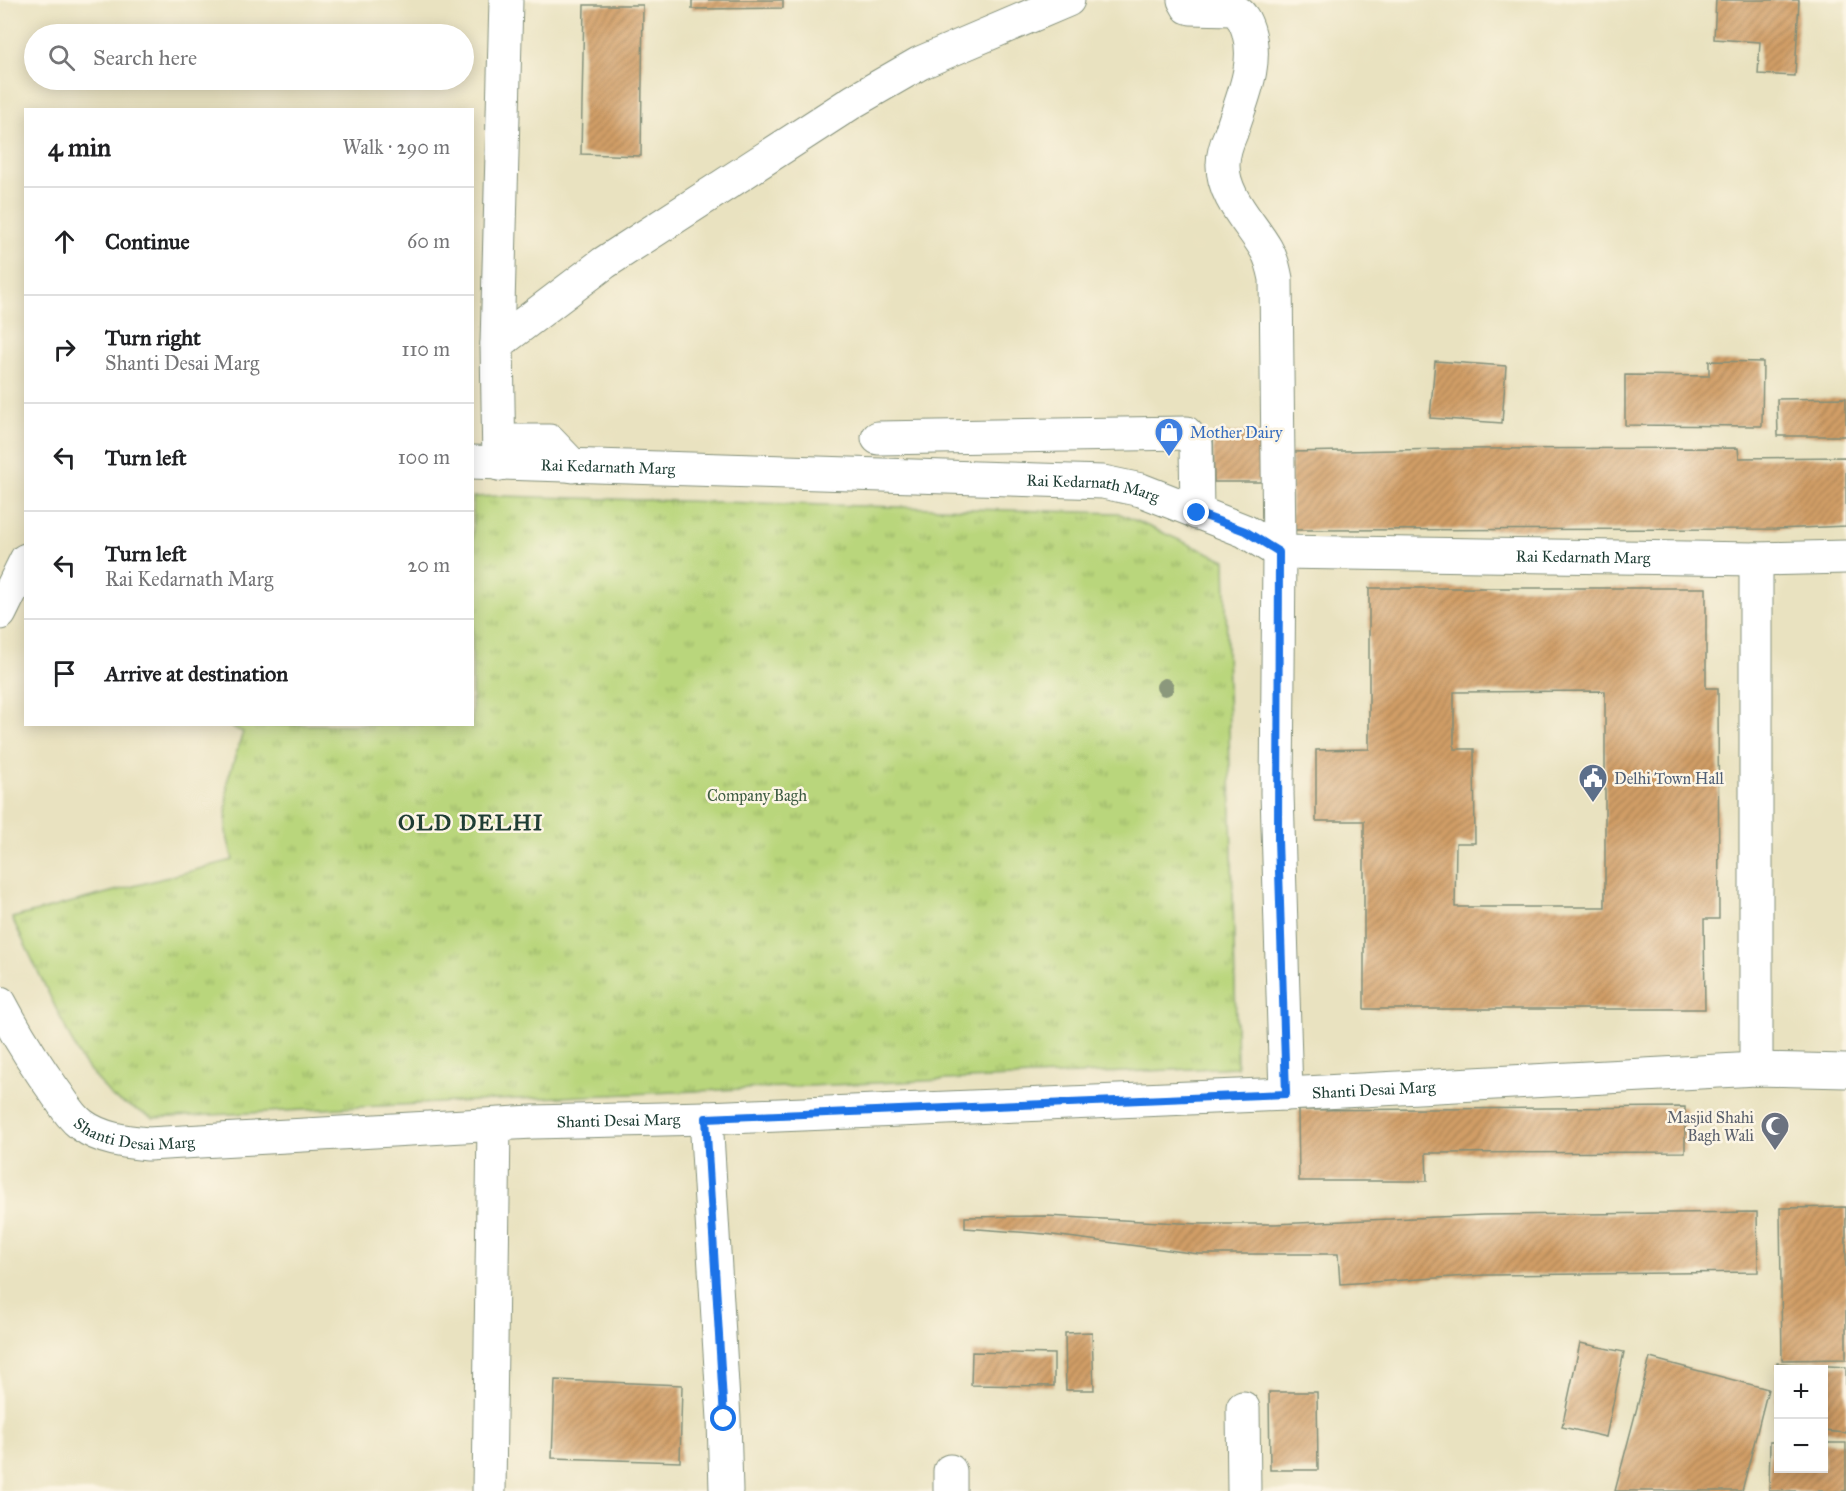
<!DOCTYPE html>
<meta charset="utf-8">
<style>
:root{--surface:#fff;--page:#f2f2f2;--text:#202124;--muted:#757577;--line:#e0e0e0}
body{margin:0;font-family:"IM FELL Great Primer",serif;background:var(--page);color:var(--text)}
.controls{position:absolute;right:18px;bottom:18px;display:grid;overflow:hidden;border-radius:0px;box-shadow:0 3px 15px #0003}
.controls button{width:54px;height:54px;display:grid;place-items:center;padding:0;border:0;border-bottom:2px solid var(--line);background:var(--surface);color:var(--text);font:30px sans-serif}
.stop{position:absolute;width:18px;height:18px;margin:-14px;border:4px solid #1a73e8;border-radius:50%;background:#fff}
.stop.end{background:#1a73e8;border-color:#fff;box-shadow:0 2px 6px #0008}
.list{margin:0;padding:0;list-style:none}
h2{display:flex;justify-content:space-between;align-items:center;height:78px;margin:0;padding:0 24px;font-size:26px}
h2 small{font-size:20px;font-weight:400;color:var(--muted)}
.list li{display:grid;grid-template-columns:39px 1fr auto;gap:18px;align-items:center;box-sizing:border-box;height:108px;padding:0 24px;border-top:2px solid var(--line)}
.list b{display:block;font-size:22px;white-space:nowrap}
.list p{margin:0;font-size:20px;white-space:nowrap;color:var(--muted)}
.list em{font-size:20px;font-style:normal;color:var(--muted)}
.icon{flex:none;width:33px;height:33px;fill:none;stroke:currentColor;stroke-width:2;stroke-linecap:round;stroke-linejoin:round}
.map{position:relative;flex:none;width:1846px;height:1491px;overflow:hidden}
.search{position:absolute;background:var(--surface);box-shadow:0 3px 15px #0003;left:24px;top:24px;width:450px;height:66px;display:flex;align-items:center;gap:15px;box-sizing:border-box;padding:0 21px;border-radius:33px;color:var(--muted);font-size:22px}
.panel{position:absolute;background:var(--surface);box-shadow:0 3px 15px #0003;left:24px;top:108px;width:450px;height:618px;border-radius:0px}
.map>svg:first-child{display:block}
.park{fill:url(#park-tufts);stroke:#6c8a58;stroke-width:1.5}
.building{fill:url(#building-hatch);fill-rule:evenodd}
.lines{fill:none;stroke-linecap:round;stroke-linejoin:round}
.minor-casing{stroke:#84907a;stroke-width:35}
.minor{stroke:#fff;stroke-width:33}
.tree{fill:#8b987b}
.route{stroke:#1a73e8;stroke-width:8}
.labels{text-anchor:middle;stroke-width:5;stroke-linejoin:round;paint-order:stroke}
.shop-label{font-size:16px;fill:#366cbe;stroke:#fcf5e5;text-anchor:start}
.street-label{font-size:16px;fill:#1f3d34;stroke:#fcf5e5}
.service-label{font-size:16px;fill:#4e5e75;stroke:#fcf5e5;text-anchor:start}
.park-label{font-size:16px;fill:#3e5c42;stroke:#fcf5e5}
.worship-label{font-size:16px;fill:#5b616d;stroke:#fcf5e5;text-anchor:end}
.district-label{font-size:22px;font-weight:bold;letter-spacing:1.5px;fill:#1f3d34;stroke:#fcf5e5}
</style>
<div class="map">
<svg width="1846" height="1491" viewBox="0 0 1846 1491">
<defs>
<pattern id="park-tufts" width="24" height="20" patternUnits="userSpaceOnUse" patternTransform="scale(1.5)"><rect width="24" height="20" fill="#b9d67c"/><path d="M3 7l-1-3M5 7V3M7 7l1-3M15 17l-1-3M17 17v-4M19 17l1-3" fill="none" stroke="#96af66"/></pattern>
<pattern id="building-hatch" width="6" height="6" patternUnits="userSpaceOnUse" patternTransform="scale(1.5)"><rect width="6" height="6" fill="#d19e66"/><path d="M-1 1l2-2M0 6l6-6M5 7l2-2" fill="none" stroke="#a98255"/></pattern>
</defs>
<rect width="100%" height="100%" fill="#fcf5e5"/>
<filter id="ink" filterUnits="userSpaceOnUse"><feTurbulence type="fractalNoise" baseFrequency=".0167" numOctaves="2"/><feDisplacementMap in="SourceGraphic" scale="12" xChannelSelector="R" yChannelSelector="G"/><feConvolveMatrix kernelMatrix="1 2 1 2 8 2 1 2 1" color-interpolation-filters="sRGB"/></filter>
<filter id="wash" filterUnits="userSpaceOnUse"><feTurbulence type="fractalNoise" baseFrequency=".008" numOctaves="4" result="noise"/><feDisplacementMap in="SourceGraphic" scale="24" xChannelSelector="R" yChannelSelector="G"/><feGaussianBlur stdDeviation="1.35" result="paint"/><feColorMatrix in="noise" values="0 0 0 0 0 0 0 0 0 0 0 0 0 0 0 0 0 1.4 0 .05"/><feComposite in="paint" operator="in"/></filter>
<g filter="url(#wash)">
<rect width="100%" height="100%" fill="#e9e2c0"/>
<!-- park -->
<polygon class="park" points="501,496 1118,513 1225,560 1237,1067 494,1100 153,1118 113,1098 81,1060 12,918 233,860 226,832 227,782 243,732 227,725 472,724 473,497"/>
<g id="blocks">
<!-- building -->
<g class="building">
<polygon points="692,0 783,0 783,8 692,9"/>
<polygon points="1716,0 1799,0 1795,76 1758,74 1760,42 1714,39"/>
<polygon points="584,5 643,5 641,156 581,154"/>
<polygon points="1435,361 1506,366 1502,423 1430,418"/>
<polygon points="1709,361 1763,362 1762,426 1625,425 1625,375 1709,376"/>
<polygon points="1846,398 1846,436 1778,436 1777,399"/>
<polygon points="1269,432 1270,482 1214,482 1213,433"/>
<polygon points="1738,448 1739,458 1846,457 1846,526 1776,529 1291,530 1291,452 1449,449"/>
<path d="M 1369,588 L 1706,588 L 1706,688 L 1718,688 L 1719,919 L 1704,919 L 1705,1009 L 1364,1009 L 1364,821 L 1316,821 L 1316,750 L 1369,749 ZM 1605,691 L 1605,907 L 1455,907 L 1456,843 L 1475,843 L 1474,749 L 1454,749 L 1454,692 Z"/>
<polygon points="1685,1107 1685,1152 1426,1153 1427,1181 1299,1181 1298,1110"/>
<polygon points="1846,1207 1846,1359 1782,1360 1780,1208"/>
<polygon points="1757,1212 1758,1272 1485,1275 1340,1284 1338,1254 1199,1254 1045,1234 965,1228 965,1217 1046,1216 1199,1224 1275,1224 1483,1215"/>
<polygon points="1092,1332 1094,1390 1066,1390 1065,1333"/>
<polygon points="1580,1343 1624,1352 1606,1437 1562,1427"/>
<polygon points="972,1352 1054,1354 1054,1386 971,1385"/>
<polygon points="1650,1358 1768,1389 1742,1491 1615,1491"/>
<polygon points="1777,1363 1846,1367 1846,1433 1824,1431 1824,1370 1777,1370"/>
<polygon points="1777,1375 1778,1375 1778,1429 1774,1428"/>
<polygon points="555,1380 682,1385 680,1462 552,1458"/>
<polygon points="1269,1392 1317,1392 1318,1470 1270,1470"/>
<polygon points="1770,1442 1778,1442 1778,1468 1824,1468 1824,1443 1846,1443 1846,1491 1769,1491"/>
</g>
</g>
</g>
<g filter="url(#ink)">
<use href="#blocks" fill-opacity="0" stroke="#84907a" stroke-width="1.5"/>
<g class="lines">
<!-- minor casing -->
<g class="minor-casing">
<g id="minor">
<path d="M 1184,0 L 1188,7 L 1191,8 L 1232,9 C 1242,14 1245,21 1248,30 C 1259,65 1241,100 1231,133 C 1227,142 1223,154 1223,164 C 1222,196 1251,223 1266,249 C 1272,259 1274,269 1276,279 L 1279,552 L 1277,793 L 1286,1094"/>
<polyline points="497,344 604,263 854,101 920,63 1068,0"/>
<polyline points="878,438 1186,433 1196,444 1197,513"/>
<path id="s1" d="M 472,462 L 1103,482 L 1141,490 L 1245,531 L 1279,552 L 1756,559 L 1846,557"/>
<polyline points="499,464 497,344 506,0"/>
<polyline points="499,464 516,441 549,441 573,466"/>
<polyline points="1756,559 1756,1069"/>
<polyline points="0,613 26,560"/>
<path id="s2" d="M 0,1003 C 17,1035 35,1064 56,1093 C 64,1104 71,1117 82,1125 C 101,1139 126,1142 148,1144 L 533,1122 L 706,1118 L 1286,1094 L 1756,1069 L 1846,1071"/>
<polyline points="706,1118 724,1419 726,1491"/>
<polyline points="1243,1408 1244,1491"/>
<polyline points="489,1491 494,1125"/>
<polyline points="950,1491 950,1471"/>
</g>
</g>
<!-- minor -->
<use href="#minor" class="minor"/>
</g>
<!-- trees -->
<circle class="tree" cx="1165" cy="687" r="9"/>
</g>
<g class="lines" filter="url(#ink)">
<!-- route -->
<polyline class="route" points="724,1419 706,1118 1286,1094 1278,839 1279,552 1245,531 1197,513"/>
</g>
<!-- icons -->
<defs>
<g id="shop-pin" transform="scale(1.5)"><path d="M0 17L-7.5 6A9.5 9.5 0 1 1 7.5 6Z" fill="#3f7fe0" stroke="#fcf5e5"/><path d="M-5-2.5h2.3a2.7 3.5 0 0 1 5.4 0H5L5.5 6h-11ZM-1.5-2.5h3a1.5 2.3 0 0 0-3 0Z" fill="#fff"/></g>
<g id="civic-pin" transform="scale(1.5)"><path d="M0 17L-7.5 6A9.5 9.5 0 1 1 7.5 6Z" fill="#5c6f8a" stroke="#fcf5e5"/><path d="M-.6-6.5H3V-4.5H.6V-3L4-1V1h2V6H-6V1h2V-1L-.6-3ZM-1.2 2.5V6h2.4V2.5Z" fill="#fff"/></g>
<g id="mosque-pin" transform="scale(1.5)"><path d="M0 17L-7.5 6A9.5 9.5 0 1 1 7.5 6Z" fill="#6b7280" stroke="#fcf5e5"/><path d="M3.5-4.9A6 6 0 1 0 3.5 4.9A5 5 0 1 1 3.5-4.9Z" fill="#fff"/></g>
</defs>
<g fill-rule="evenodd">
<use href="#shop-pin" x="1169" y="432"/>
<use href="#civic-pin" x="1593" y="778"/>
<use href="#mosque-pin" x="1775" y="1126"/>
</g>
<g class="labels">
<!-- shop labels -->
<g class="shop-label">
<text x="1190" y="438">Mother Dairy</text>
</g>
<!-- street labels -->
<g class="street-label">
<text dy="6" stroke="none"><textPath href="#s1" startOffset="136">Rai Kedarnath Marg</textPath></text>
<text dy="6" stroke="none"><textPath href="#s1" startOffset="622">Rai Kedarnath Marg</textPath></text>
<text dy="6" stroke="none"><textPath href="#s1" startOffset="1126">Rai Kedarnath Marg</textPath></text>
<text dy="6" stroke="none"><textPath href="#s2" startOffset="1444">Shanti Desai Marg</textPath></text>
<text dy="6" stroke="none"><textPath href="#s2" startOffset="688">Shanti Desai Marg</textPath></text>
<text dy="6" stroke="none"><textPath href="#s2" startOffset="202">Shanti Desai Marg</textPath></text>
</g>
<!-- service labels -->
<g class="service-label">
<text x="1614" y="784">Delhi Town Hall</text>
</g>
<!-- park labels -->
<g class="park-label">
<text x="757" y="801">Company Bagh</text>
</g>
<!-- worship labels -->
<g class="worship-label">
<text x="1754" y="1123">Masjid Shahi<tspan x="1754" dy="18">Bagh Wali</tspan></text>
</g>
<!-- district labels -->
<g class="district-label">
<text x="471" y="830">OLD DELHI</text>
</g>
</g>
</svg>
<div class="controls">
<button>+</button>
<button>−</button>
</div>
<div class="stop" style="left:724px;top:1419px"></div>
<div class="stop end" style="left:1197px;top:513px"></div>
<div class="search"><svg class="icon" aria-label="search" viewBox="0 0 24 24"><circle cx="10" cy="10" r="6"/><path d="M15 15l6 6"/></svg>Search here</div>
<section class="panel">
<h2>4 min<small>Walk · 290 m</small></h2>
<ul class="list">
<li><svg class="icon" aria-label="ahead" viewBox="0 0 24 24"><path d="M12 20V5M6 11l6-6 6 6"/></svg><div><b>Continue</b></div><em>60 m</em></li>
<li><svg class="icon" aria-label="right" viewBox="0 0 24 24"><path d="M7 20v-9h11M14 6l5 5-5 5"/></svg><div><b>Turn right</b><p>Shanti Desai Marg</p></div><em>110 m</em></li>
<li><svg class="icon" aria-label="left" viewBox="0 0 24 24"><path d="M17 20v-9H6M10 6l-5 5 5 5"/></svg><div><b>Turn left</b></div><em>100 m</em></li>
<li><svg class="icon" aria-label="left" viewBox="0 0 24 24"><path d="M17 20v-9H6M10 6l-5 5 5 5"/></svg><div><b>Turn left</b><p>Rai Kedarnath Marg</p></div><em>20 m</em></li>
<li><svg class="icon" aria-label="arrive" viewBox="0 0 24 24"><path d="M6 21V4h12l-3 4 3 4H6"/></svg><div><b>Arrive at destination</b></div></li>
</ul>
</section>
</div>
